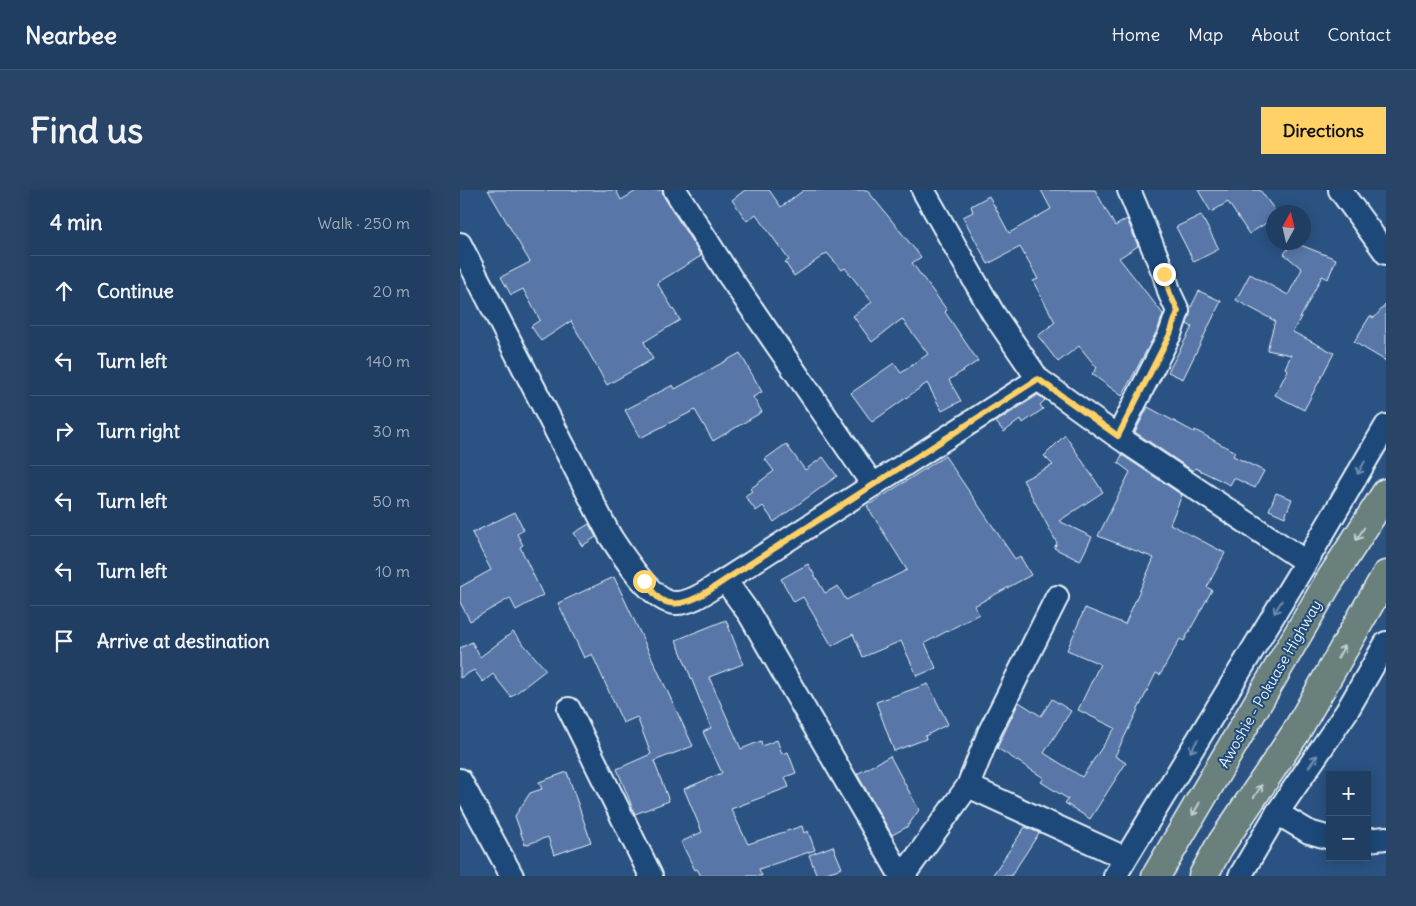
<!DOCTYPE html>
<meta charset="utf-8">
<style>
:root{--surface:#203e62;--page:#284568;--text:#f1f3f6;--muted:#a2aebe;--line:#3d5777;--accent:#ffd166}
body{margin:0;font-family:Delius,sans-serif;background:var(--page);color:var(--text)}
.controls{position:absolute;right:15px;bottom:15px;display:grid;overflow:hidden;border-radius:0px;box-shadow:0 2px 12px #0003}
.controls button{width:45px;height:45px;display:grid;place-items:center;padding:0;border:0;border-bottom:1px solid var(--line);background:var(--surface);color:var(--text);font:25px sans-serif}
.compass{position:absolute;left:806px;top:15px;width:45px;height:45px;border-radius:50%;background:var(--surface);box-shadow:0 2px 12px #0003;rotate:8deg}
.stop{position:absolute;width:15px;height:15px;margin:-11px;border:4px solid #ffd166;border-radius:50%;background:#fff}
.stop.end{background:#ffd166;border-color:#fff;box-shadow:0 1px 5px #0008}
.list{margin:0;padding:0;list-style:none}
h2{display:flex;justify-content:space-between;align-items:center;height:65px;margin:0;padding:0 20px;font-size:21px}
h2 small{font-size:16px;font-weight:400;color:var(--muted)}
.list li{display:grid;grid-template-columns:32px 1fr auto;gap:15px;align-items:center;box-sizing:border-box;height:70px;padding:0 20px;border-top:1px solid var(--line)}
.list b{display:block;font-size:19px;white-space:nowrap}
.list em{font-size:16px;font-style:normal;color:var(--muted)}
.icon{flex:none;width:28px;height:28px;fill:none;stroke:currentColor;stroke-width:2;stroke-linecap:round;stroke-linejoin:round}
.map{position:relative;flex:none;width:926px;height:686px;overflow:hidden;border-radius:0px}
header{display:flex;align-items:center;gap:30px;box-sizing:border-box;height:70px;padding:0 25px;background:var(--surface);border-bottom:1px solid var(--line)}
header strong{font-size:24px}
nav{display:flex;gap:28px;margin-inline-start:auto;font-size:18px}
.intro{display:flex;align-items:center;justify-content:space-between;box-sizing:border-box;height:120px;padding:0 30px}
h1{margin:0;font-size:35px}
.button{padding:12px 22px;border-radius:0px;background:var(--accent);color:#111;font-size:18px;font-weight:700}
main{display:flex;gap:30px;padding:0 30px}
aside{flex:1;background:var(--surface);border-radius:0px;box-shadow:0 2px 12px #0003}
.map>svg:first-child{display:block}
.building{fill:#5877a8;stroke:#e8f1f8}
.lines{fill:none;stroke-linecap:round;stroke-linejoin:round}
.minor-casing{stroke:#e8f1f8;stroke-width:26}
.major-casing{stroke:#e8f1f8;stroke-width:31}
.minor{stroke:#1f4a7a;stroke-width:22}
.major{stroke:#6a807c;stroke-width:28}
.oneway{stroke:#6f8dac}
.oneway2{stroke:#c2cfd3}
.route{stroke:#ffd166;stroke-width:6}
.labels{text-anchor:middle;stroke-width:4;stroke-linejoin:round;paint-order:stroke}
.street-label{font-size:15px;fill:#e8f1f8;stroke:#1f4a7a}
</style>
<header>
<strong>Nearbee</strong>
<nav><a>Home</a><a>Map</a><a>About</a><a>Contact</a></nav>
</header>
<div class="intro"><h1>Find us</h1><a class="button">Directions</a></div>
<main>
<aside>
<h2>4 min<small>Walk · 250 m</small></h2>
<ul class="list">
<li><svg class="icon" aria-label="ahead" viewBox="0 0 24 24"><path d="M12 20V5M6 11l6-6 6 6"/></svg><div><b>Continue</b></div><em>20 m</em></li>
<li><svg class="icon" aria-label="left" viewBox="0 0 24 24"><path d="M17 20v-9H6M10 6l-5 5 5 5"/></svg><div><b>Turn left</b></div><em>140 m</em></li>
<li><svg class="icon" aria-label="right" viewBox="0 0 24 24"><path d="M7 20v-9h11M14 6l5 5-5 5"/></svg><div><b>Turn right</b></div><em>30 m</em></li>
<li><svg class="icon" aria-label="left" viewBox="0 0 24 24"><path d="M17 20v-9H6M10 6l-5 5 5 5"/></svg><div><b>Turn left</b></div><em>50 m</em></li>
<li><svg class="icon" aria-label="left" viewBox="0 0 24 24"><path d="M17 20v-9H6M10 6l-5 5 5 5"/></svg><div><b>Turn left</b></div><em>10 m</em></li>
<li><svg class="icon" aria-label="arrive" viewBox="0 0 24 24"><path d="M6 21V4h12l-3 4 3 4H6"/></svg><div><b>Arrive at destination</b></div></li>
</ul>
</aside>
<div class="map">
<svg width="926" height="686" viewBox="0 0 926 686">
<rect width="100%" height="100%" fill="#2a5383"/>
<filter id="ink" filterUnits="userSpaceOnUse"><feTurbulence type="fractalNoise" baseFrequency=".02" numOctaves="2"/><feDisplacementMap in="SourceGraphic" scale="10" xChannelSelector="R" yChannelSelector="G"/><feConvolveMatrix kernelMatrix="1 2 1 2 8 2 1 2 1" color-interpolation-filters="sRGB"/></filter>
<g filter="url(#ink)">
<!-- building -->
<g class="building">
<polygon points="28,0 156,0 161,10 178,0 202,0 204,7 241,66 197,93 220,130 184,152 193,169 147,195 111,131 81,151 71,136 80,130 63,99 51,105 41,87 70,72"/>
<polygon points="285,0 309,0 321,17 344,0 407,0 461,67 452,73 487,120 485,122 518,171 489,190 501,211 482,221 467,193 412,232 391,203 434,173 441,183 468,164 442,129 412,152 393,126 412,112 385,78 382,80 367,63 334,86 325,72 329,70 296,24 287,31 272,10"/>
<polygon points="581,0 635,0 655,36 667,29 678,56 659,68 703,124 698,139 662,206 632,184 637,178 619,156 598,172 578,146 595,132 573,91 578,89 560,57 528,74 503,27 513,22 511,16 529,6 549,43 591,19"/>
<polygon points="738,0 800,0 814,19 814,28 789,44 768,12 751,22"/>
<polygon points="741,25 759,59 734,72 716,37"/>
<polygon points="833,52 876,69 868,89 862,86 833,142 874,163 844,220 815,205 828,180 825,178 831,165 807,160 815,131 776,110 790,84 828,105 842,79 824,64"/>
<polygon points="739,101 761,111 723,189 708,182 732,137 727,134 730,119"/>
<polygon points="926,114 926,171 894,152 910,126 914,128"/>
<polygon points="280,163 302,202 293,207 302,222 253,251 235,220 180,248 165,220 213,195 215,199"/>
<polygon points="578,205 585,210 580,215 583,219 563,233 561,229 544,242 536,232"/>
<polygon points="688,217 734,242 735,240 775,262 773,266 804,281 795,298 774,288 770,295 735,278 733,281 675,242"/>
<polygon points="605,245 643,302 599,331 632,347 620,371 594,358 597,353 563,290 593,275 584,266"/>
<polygon points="326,254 345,280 363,267 377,286 314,332 303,316 296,321 285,306 292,301 290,299 314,281 305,269"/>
<polygon points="662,265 722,305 710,334 765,363 747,397 752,400 724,451 720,449 700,485 696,483 655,566 666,573 630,629 605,613 608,609 581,592 584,588 537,558 559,512 581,526 592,509 611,521 584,563 622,587 655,538 618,520 640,474 607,460 625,418 665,434 694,368 638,346 670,282 658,273"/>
<polygon points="485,266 555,369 560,366 571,385 514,416 519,424 465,453 476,478 457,486 441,451 403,467 393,444 372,456 343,407 334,412 321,389 348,374 365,403 378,396 386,410 447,380 407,316"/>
<polygon points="816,303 832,309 825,327 809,320"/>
<polygon points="55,322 64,340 57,344 63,355 60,357 83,405 56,420 50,408 10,431 0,412 0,397 31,380 12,343"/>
<polygon points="129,334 136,347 122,356 114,343"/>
<polygon points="154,387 233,556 194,571 209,611 175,624 157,579 191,564 177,527 163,533 132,464 124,468 98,413"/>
<polygon points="266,430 283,474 249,487 281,559 301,551 302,556 317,550 322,564 328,562 336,583 325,587 329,597 271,619 288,654 342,636 344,643 348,641 355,660 299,679 302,686 241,686 237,679 235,680 221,652 242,642 224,599 262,583 243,542 251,538 216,450"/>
<polygon points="53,442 86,480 51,507 33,484 23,492 14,480 0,488 0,458 12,452 20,467"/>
<polygon points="468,494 488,534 465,546 466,549 434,561 416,512"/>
<polygon points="430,566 459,620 447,637 432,645 397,584"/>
<polygon points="107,582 131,652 94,665 88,647 65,655 55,626 70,603 82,599 79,592"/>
<polygon points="565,637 579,643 551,686 532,686"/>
<polygon points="373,656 382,678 357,686 349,665"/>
</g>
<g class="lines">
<!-- minor casing -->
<g class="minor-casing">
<g id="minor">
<polyline points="215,0 270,87 413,295"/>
<polyline points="463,0 533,123 578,189 654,244 846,372"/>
<polyline points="880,0 926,63"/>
<path d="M 0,54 L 150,346 C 162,364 193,414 216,413 C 234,413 251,398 265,390 L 578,189"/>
<polyline points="658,246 710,144 718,121 710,104 704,84 669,0"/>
<polyline points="265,390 290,425 441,686"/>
<polyline points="109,519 191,686"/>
<polyline points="0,590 52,686"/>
<polyline points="508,596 665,668"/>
<polyline points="817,623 849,642 870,648"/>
<polyline points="907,650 926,648"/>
<polyline points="443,686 508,596 529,543 597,407"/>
<polyline points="655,686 846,372 926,236"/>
<polyline points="780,686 817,623 887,521 926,453"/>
</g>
</g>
<!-- major casing -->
<g class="major-casing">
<g id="major">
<polyline points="696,686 868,393 926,303"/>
<polyline points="743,686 759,657 835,544 926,385"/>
</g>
</g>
<!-- minor -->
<use href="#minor" class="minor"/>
<!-- major -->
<use href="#major" class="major"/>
</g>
<!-- one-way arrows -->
<defs><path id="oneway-shaft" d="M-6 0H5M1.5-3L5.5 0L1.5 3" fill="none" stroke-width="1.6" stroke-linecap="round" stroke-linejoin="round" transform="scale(1.25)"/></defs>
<g class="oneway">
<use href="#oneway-shaft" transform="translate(901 278) rotate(120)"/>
<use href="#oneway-shaft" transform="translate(818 417) rotate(121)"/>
<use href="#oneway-shaft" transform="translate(734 556) rotate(121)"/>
<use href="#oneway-shaft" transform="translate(853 571) rotate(-55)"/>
</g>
<g class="oneway2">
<use href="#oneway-shaft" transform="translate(900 344) rotate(123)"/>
<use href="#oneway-shaft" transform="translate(881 462) rotate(-61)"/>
<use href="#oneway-shaft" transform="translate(798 601) rotate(-57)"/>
<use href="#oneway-shaft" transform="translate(736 619) rotate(120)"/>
</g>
</g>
<g class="lines" filter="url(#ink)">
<!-- route -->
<path class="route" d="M 184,391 C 189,396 194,405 200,409 C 221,423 248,401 265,390 L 578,189 L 658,246 L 710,144 L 718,121 L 710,104 L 704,84"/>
</g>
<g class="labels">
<!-- street labels -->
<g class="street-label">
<text transform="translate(810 494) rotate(-60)" y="5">Awoshie - Pokuase Highway</text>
</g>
</g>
</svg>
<div class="controls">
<button>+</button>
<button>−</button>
</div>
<svg class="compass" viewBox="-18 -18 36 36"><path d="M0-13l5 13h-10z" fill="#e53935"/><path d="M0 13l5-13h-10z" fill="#a2aebe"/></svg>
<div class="stop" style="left:184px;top:391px"></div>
<div class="stop end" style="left:704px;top:84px"></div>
</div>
</main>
